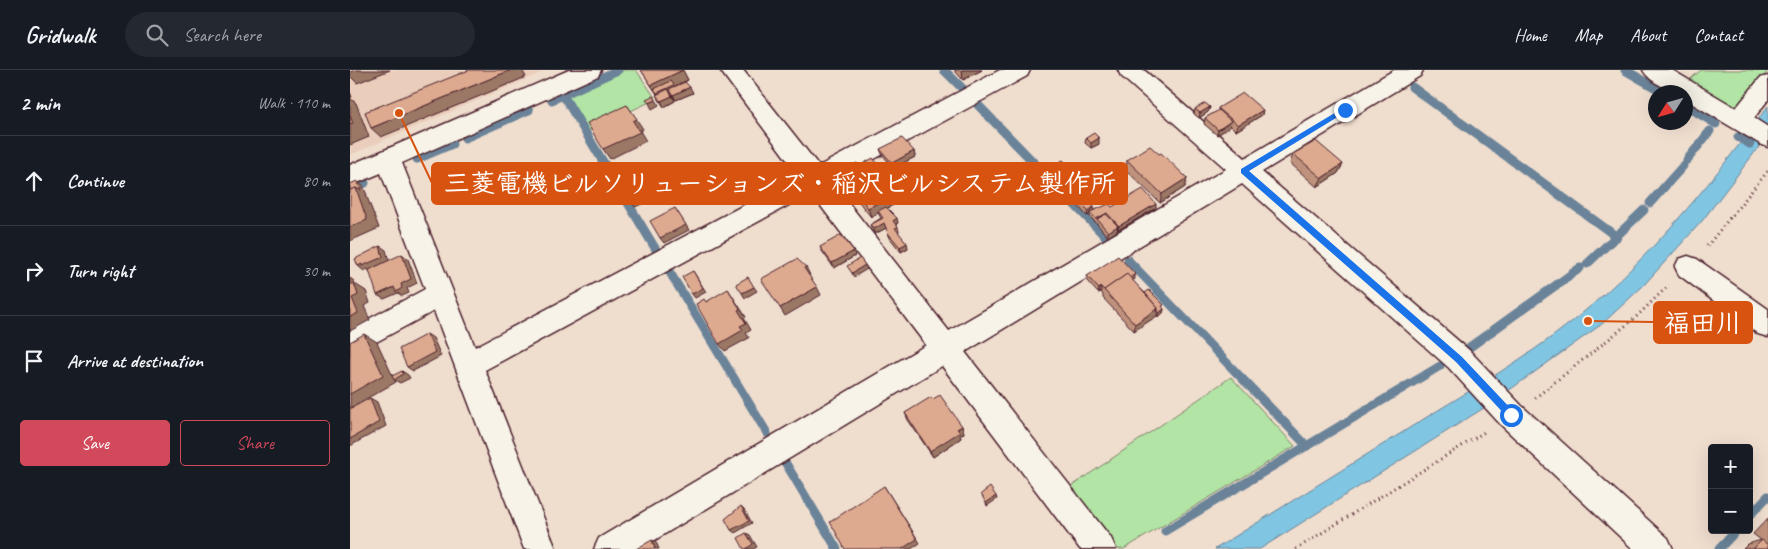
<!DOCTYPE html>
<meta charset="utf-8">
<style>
:root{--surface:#171b24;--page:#242831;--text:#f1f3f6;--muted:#9ea1a6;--line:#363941;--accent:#d1495b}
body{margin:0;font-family:Caveat,"Klee One",sans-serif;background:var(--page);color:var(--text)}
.controls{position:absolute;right:15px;bottom:15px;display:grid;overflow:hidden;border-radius:5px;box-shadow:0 5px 20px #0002}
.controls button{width:45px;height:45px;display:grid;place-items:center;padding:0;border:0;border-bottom:1px solid var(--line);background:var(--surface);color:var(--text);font:25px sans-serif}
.compass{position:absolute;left:1298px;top:15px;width:45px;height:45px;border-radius:50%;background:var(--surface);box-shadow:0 5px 20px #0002;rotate:233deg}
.stop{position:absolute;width:15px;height:15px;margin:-11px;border:4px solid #1a73e8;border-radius:50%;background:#fff}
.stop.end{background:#1a73e8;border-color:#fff;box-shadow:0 1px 5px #0008}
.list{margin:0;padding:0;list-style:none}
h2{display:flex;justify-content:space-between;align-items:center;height:65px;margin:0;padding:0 20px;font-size:21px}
h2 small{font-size:16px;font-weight:400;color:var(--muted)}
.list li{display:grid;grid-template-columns:32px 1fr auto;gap:15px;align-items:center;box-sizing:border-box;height:90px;padding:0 20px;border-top:1px solid var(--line)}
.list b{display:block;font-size:19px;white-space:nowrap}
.list em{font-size:16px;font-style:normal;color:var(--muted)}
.actions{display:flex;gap:10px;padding:15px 20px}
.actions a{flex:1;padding:11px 0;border:1px solid var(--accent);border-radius:5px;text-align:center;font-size:18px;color:var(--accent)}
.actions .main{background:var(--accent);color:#fff}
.icon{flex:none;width:28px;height:28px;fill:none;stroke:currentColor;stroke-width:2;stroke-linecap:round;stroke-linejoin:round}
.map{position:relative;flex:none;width:1418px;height:479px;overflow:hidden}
header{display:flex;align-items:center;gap:30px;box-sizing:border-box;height:70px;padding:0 25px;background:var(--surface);border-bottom:1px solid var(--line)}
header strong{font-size:24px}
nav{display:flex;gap:28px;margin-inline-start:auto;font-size:18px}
.search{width:350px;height:45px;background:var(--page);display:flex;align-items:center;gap:12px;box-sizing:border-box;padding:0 18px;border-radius:28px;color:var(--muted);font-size:19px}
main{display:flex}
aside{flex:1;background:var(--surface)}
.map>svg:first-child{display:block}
.built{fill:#eacebb}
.green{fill:#b1e4a5;stroke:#7e8268}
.water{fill:#80c5e1;stroke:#6a8398}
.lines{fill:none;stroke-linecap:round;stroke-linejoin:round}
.stream{stroke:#6a8398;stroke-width:9}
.minor-casing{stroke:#4a1f2b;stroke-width:3}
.path{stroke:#4a1f2b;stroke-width:3;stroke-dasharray:1 4;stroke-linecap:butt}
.minor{fill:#f7f3e8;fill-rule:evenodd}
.wall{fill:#be927c;stroke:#4a1f2b}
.shaded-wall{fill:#9b7765;stroke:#4a1f2b}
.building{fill:#ddaa90;stroke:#4a1f2b}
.route{fill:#1a73e8}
.leader{fill:none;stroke:#d8530f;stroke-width:2}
.callout-dot{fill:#d8530f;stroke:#f7f3e8;stroke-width:2}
.callout{fill:#d8530f;stroke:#d8530f;stroke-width:2}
.callout-label{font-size:26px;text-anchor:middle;font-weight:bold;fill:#fff}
</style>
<header>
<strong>Gridwalk</strong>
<div class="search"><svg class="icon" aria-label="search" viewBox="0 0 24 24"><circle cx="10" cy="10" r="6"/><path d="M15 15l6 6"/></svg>Search here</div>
<nav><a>Home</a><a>Map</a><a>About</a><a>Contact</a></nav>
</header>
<main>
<aside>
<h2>2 min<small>Walk · 110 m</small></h2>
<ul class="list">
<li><svg class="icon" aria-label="ahead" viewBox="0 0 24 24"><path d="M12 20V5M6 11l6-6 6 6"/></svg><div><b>Continue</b></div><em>80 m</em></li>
<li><svg class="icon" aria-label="right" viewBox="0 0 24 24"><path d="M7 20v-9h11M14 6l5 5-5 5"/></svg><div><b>Turn right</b></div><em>30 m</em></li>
<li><svg class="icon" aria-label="arrive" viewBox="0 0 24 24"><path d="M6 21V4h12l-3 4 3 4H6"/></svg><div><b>Arrive at destination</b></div></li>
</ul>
<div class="actions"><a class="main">Save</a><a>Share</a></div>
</aside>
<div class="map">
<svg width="1418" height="479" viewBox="0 0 1418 479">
<rect width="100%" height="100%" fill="#efddce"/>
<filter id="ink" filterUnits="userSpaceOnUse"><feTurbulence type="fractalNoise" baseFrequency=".02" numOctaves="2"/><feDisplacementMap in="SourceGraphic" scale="10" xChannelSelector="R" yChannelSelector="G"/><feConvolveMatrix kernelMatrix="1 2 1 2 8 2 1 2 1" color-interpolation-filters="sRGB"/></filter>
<g filter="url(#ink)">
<!-- built -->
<polygon class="built" points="0,0 197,0 0,85"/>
<!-- green -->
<g class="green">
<polygon points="274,0 286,0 306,29 238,61 217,25"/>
<polygon points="1351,0 1418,0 1418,1 1386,40 1337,12"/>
<polygon points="881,307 945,376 774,479 766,479 719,418"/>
</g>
<!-- water -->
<path class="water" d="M 1418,36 L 1418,65 L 1352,151 L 1293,216 L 1252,254 L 1137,336 L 910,479 L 865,479 C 936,435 1006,391 1077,347 C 1134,312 1193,278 1243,234 C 1310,176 1366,107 1418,36 Z"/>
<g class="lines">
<!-- stream -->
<g class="stream">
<polyline points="594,0 613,19"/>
<polyline points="1275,0 1313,22"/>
<polyline points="1062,17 1267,167"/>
<polyline points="213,25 308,183"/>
<polyline points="202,30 268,0"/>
<polyline points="628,35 756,167"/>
<polyline points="1336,36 1366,54"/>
<polyline points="1388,67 1400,74"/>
<polyline points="115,68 179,40"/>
<polyline points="67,89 102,74"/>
<polyline points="1337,90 1360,61"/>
<polyline points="0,119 15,113"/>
<polyline points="1300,133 1333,96"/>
<polyline points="778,190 957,376"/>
<polyline points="1237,194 1294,140"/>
<polyline points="319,201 417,363"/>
<polyline points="1117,279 1230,198"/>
<polyline points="435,392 487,479"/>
<polyline points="1399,446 1418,426"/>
<polyline points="815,461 1090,296"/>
<polyline points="1369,479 1387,460"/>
</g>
<!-- minor casing -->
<g class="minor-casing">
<g id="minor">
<polygon points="219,0 251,0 248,6 52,93 125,277 449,106 370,0 393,0 469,96 650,0 680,0 677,6 482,112 599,261 876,99 771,6 768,0 794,0 895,88 1044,0 1073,0 1070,6 912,102 1119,280 1171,335 1318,468 1323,479 1283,479 1151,355 1099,298 892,114 615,282 761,468 766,479 730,479 592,296 290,479 244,479 249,468 576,275 461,123 135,300 206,479 174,479 84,241 0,286 0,259 75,219 31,103 0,116 0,95"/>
<path d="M 1293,0 L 1322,0 L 1386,38 L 1410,8 L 1418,6 L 1418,30 L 1404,48 L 1418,57 L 1418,77 L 1410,74 L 1336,30 L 1336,22 C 1321,22 1300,13 1293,0 Z"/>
<polygon points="1338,186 1347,189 1418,239 1418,267 1408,264 1329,205 1325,197 1329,189"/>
</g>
</g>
<!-- path -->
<g class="path">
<polyline points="1357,176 1418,101"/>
<polyline points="1185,328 1284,249 1318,216"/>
<polyline points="946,479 1136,361"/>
</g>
<!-- minor -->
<use href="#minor" class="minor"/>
</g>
<!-- wall -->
<g class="wall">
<polygon points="291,0 332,0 338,10 335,12 343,23 326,30 321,23 325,31 314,37 306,25 307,24"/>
<polygon points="604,0 632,0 613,10"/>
<polygon points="860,37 858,42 849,48 844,44 845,39"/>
<polygon points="868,38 912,45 886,61 880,55 880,57 867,65 854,54 855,48 868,41"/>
<polygon points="736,68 749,74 741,78 735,73"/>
<polygon points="530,79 564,81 565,87 543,98 532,84"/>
<polygon points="809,84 837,108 835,117 810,133 776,100 777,90"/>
<polygon points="943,84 993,94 988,103 967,117 940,93"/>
<polygon points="509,96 552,130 537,138 548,153 546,154 548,157 549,162 548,162 558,178 551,182 540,168 536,158 525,164 522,159 520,155 531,148 528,143 521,147 493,112 490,102"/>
<polygon points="719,96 719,101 703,111 697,104 697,99"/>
<polygon points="728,131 744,137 744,141 762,137 806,138 768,160 767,159 767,161 758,167 747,154 747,153 746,153 740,147 740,144 737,146 728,136"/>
<polygon points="470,177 505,186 484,198 472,181"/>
<polygon points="737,206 785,209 782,210 795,223 814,239 813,243 808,247 807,245 784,261 753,228 753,225 751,222 748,223 737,211"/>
<polygon points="583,329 612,356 614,363 610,365 611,368 583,387 558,350 555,343"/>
<polygon points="1418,448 1418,479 1393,479 1398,474 1411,470 1403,464"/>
</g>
<!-- shaded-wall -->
<g class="shaded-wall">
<polygon points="6,0 40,0 7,13 0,6 0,2"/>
<polygon points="161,0 172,0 176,7 31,67 21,58"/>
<polygon points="333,0 338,10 325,16 321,23 310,28 301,15"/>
<polygon points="612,0 632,0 613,10"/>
<polygon points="340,17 343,23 326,30 323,25"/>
<polygon points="0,22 2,27 0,28 6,33 19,67 0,75"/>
<polygon points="322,26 325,31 314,37 311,31"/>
<polygon points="306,30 309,35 302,39 299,33"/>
<polygon points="277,35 293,59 290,61 296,71 260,89 253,79 283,51"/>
<polygon points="860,37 858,42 849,48 850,43"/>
<polygon points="913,40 912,45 886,61 888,55"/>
<polygon points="881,51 880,57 867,65 868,60"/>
<polygon points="749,68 749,74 741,78 741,73"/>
<polygon points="564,81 565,87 543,98 542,93"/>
<polygon points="993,94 988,103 967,117 972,108"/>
<polygon points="719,96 719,101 703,111 703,106"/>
<polygon points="837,108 835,117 810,133 812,124"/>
<polygon points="7,111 13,116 17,125 16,125 17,127 29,158 0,171 0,157"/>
<polygon points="550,121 552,130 529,143 528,141 528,143 521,147 518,138"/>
<polygon points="286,122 294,133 285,137 281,132"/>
<polygon points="806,134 806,138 768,160 769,156"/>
<polygon points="744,137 744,142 740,142 740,144 737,146 738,141"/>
<polygon points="325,138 339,160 314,173 310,168"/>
<polygon points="547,148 548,153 544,155 543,151"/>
<polygon points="534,153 536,158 525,164 524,159"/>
<polygon points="768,156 767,161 758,167 758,162"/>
<polygon points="557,173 558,178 551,182 550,177"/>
<polygon points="30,176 36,180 39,191 19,201 17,199 14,201 8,196"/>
<polygon points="504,181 505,186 484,198 482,193"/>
<polygon points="52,184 58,189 67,213 57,218 59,223 52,226 48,223 34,229 27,225 51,214"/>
<polygon points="515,195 517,199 504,207 502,203"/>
<polygon points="456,197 460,205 458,207 454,198"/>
<polygon points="343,201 356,222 345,228 342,224"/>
<polygon points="785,204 785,209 777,214 778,209"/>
<polygon points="0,208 4,211 5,214 16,221 20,233 14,236 20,250 0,261 0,247 2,228 0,218"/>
<polygon points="404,217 407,221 395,228 392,223"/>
<polygon points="467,217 471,225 435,246 430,238"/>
<polygon points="751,217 751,222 748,223 749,219"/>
<polygon points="378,219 396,247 394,248 401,260 396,263 399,268 375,281 369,274 390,256 388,240"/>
<polygon points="808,238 807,246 784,261 785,254"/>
<polygon points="814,239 813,243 808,247 809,243"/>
<polygon points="14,264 27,272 44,309 52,301 58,305 60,308 50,313 45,310 46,312 0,338 0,324"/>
<polygon points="77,264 83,268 91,286 63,301 57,297"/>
<polygon points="20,328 27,332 36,356 0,376 0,369"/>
<polygon points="612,356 614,363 610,365 611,368 583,387 580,381"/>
<polygon points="534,416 570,473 561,479 552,479"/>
<polygon points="646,426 647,429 637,436 636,433"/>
<polygon points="391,436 394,439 402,453 385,463 381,460"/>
<polygon points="396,463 400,465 407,477 403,479 396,479"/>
<polygon points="302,470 306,472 309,479 305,479"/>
</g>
<!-- building -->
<g class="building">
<polygon points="119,0 161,0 21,58 15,42"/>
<polygon points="291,0 333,0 301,15"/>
<polygon points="321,11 324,15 307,23 304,19"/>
<polygon points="335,12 340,17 323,25 319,19"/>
<polygon points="318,19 322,26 311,31 306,25"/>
<polygon points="893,23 913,40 888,55 868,38"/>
<polygon points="303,26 306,30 299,33 296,29"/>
<polygon points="855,33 860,37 850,43 845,39"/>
<polygon points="277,35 287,49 283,51 290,62 253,79 237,53"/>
<polygon points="869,40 881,51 868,60 855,48"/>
<polygon points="0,46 3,53 0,54"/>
<polygon points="744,63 749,68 741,73 736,68"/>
<polygon points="552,68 564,81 542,93 530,79"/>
<polygon points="966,71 993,94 972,108 943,84"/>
<polygon points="800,76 809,84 811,83 837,108 812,124 777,90"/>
<polygon points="523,88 550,121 518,138 490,102 507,93 509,96"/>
<polygon points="713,90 719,96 703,106 697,99"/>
<polygon points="7,111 11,120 10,120 6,118 0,120 0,114"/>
<polygon points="6,118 17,150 0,157 0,120"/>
<polygon points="793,119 806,134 769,156 757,143 746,149 740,142 759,134 762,137"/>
<polygon points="734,127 744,137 738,141 728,131"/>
<polygon points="536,137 547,148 543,151 548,157 545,158 557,173 550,177 538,163 534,153 524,159 520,155 533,148 528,141"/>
<polygon points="325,138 336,155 310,168 300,151"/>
<polygon points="756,144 768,156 758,162 747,149"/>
<polygon points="491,165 504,181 482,193 470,177"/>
<polygon points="30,176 33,187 12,196 12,194 8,196 5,189"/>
<polygon points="52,184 61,209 51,214 52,218 46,222 44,217 27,225 19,200"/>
<polygon points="768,186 785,204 780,208 777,204 754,220 751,217 749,219 737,206"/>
<polygon points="510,188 515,195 502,203 497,196"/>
<polygon points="447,189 456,197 454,198 467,217 430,238 411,209"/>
<polygon points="343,201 353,218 342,224 332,207"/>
<polygon points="777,204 808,238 785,254 754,220"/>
<polygon points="398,207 404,217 392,223 386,214"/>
<polygon points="4,213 8,225 2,228 8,243 0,247 0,215"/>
<polygon points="378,219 390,239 388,240 396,253 390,256 393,260 369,274 346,234 354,229 356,232"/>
<polygon points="799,220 814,235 812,236 814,239 809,243 808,241 808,238 795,223"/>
<polygon points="14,264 33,305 0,324 0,272"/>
<polygon points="77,264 85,282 57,297 49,279"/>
<polygon points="52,301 53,304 44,310 42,306"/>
<polygon points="590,325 612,356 607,359 610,362 580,381 555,343 581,327 583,329"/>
<polygon points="20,328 29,352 0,369 0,339"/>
<polygon points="534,416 567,469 552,479 495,479 480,452"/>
<polygon points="640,417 646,426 636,433 631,424"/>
<polygon points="391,436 399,451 381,460 375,449"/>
<polygon points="396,463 403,474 396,479 394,479 388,468"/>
<polygon points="302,470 305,479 286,479"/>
<polygon points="1412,470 1418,475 1418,479 1403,479"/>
</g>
</g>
<!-- route -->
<polygon class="route" points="993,38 999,40 899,101 1112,287 1164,342 1164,348 1158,348 1106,292 891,103 891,99"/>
<!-- callouts -->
<path class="leader" d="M49 43L82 113M1238 251L1304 252"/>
<g class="callout-dot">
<circle cx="49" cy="43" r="5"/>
<circle cx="1238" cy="251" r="5"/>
</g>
<g class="callout">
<rect x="82" y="93" width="695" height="41" rx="5"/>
<rect x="1304" y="232" width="98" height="41" rx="5"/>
</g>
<g class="callout-label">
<text x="430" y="122">三菱電機ビルソリューションズ・稲沢ビルシステム製作所</text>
<text x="1353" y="262">福田川</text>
</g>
</svg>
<div class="controls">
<button>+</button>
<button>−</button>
</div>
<svg class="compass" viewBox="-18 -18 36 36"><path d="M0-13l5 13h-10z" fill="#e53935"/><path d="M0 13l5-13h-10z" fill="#9ea1a6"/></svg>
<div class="stop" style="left:1161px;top:345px"></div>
<div class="stop end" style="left:995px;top:40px"></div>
</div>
</main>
